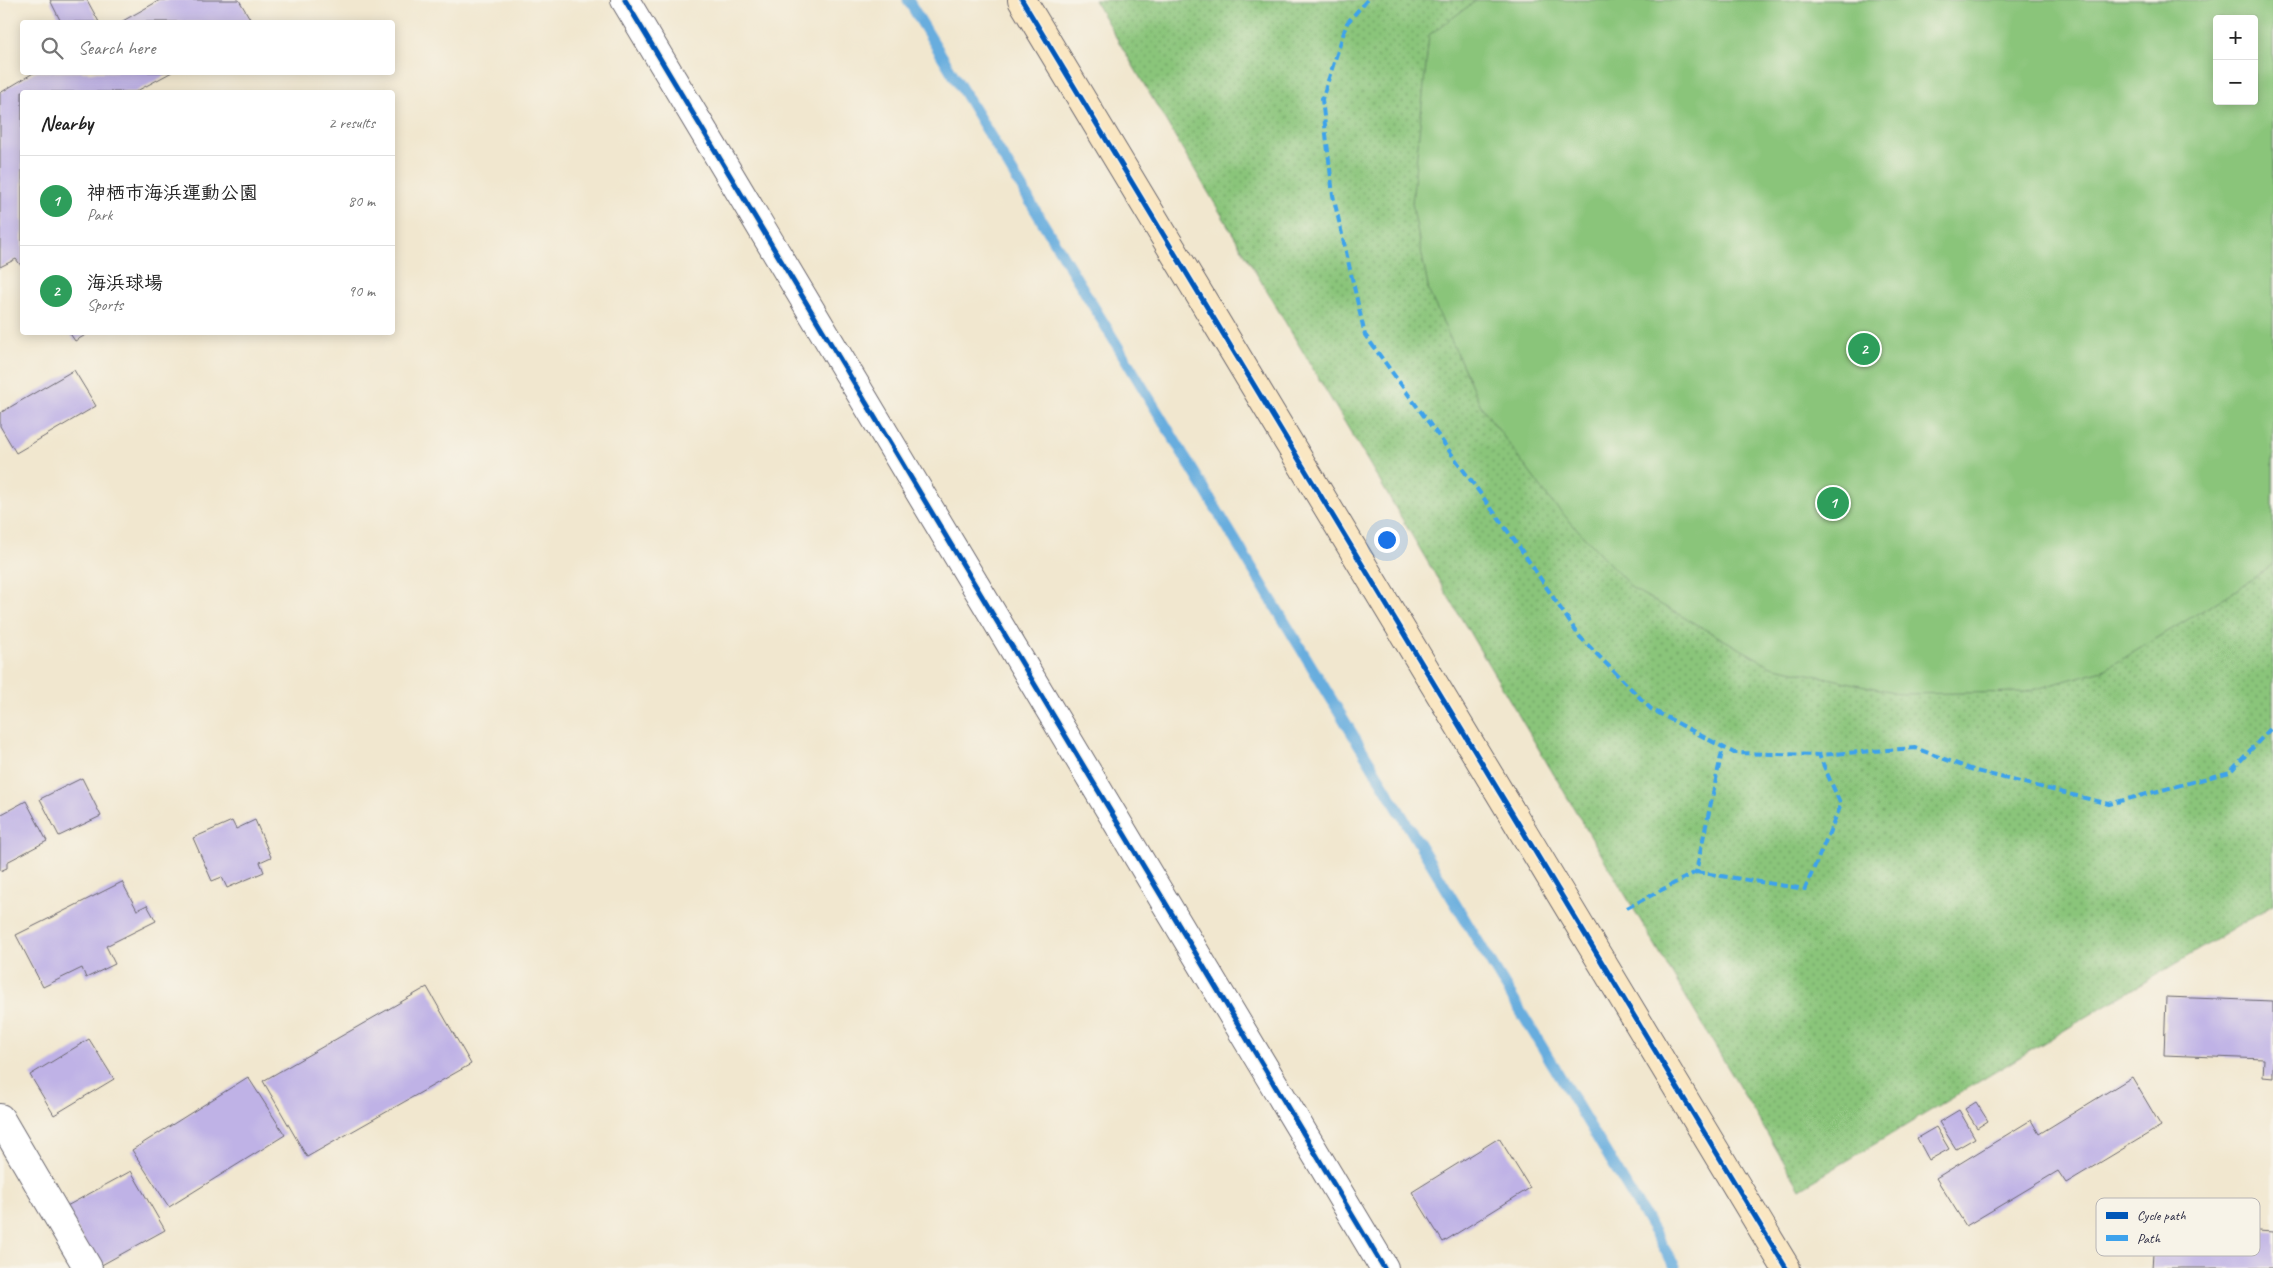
<!DOCTYPE html>
<meta charset="utf-8">
<style>
:root{--surface:#fff;--page:#f6f6f6;--text:#222;--muted:#767676;--line:#e0e0e0;--accent:#7c3aed}
body{margin:0;font-family:Caveat,"Klee One",sans-serif;background:var(--page);color:var(--text)}
.controls{position:absolute;right:15px;top:15px;display:grid;overflow:hidden;border-radius:5px;box-shadow:0 2px 12px #0003}
.controls button{width:45px;height:45px;display:grid;place-items:center;padding:0;border:0;border-bottom:1px solid var(--line);background:var(--surface);color:var(--text);font:25px sans-serif}
.you{position:absolute;left:1386px;top:539px;width:18px;height:18px;margin:-12px;border:4px solid #fff;border-radius:50%;background:#1a73e8;box-shadow:0 0 0 8px #1a73e833}
.badge{display:grid;place-items:center;width:32px;height:32px;border-radius:50%;background:var(--accent);color:#fff;font-size:16px;font-weight:700}
.pin{position:absolute;translate:-50% -50%;border:2px solid #fff;box-shadow:0 1px 5px #0006}
.list{margin:0;padding:0;list-style:none}
h2{display:flex;justify-content:space-between;align-items:center;height:65px;margin:0;padding:0 20px;font-size:21px}
h2 small{font-size:16px;font-weight:400;color:var(--muted)}
.list li{display:grid;grid-template-columns:32px 1fr auto;gap:15px;align-items:center;box-sizing:border-box;height:90px;padding:0 20px;border-top:1px solid var(--line)}
.list b{display:block;font-size:19px;white-space:nowrap}
.list p{margin:0;font-size:16px;white-space:nowrap;color:var(--muted)}
.list em{font-size:16px;font-style:normal;color:var(--muted)}
.icon{flex:none;width:28px;height:28px;fill:none;stroke:currentColor;stroke-width:2;stroke-linecap:round;stroke-linejoin:round}
.map{position:relative;flex:none;width:2273px;height:1268px;overflow:hidden}
.search{position:absolute;background:var(--surface);box-shadow:0 2px 12px #0003;left:20px;top:20px;width:375px;height:55px;display:flex;align-items:center;gap:12px;box-sizing:border-box;padding:0 18px;border-radius:5px;color:var(--muted);font-size:19px}
.panel{position:absolute;background:var(--surface);box-shadow:0 2px 12px #0003;left:20px;top:90px;width:375px;height:245px;border-radius:5px}
.map>svg:first-child{display:block}
.green{fill:url(#green-dots);stroke:#56745a;fill-rule:evenodd}
.pitch{fill:#8ac57a;stroke:#56745a;fill-rule:evenodd}
.lines{fill:none;stroke-linecap:round;stroke-linejoin:round}
.stream{stroke:#67adde;stroke-width:11}
.building{fill:#bfb2e6}
.street-casing{stroke:#6a676f;stroke-width:30}
.secondary-casing{stroke:#6a676f;stroke-width:30}
.street{stroke:#fff;stroke-width:28}
.secondary{stroke:#fae7c3;stroke-width:28}
.quiet{stroke:#3ea2ec;stroke-width:4;stroke-dasharray:8 4;stroke-linecap:butt}
.cycleway-casing{stroke:#f7f3e8;stroke-width:8}
.cycleway{stroke:#0057b8;stroke-width:5}
.key{fill:#f7f3e8;stroke:#b7b4b4;stroke-width:1}
.key-label{font-size:14px;fill:#22223b}
</style>
<div class="map">
<svg width="2273" height="1268" viewBox="0 0 2273 1268">
<defs>
<pattern id="green-dots" width="8" height="8" patternUnits="userSpaceOnUse" patternTransform="scale(1.25)"><rect width="8" height="8" fill="#8ac57a"/><path d="M2 2h.1M6 6h.1" fill="none" stroke="#70a065" stroke-width="1.8" stroke-linecap="round"/></pattern>
</defs>
<rect width="100%" height="100%" fill="#f7f3e8"/>
<filter id="ink" filterUnits="userSpaceOnUse"><feTurbulence type="fractalNoise" baseFrequency=".02" numOctaves="2"/><feDisplacementMap in="SourceGraphic" scale="10" xChannelSelector="R" yChannelSelector="G"/><feConvolveMatrix kernelMatrix="1 2 1 2 8 2 1 2 1" color-interpolation-filters="sRGB"/></filter>
<filter id="wash" filterUnits="userSpaceOnUse"><feTurbulence type="fractalNoise" baseFrequency=".0096" numOctaves="4" result="noise"/><feDisplacementMap in="SourceGraphic" scale="20" xChannelSelector="R" yChannelSelector="G"/><feGaussianBlur stdDeviation="1.12" result="paint"/><feColorMatrix in="noise" values="0 0 0 0 0 0 0 0 0 0 0 0 0 0 0 0 0 1.4 0 .05"/><feComposite in="paint" operator="in"/></filter>
<g filter="url(#wash)">
<rect width="100%" height="100%" fill="#f1e7cf"/>
<!-- green -->
<path class="green" d="M 1094,0 L 2273,0 L 2273,905 L 1800,1189 ZM 2217,19 L 2254,19 L 2254,101 L 2217,101 Z"/>
<!-- pitch -->
<path class="pitch" d="M 1477,0 L 2273,0 L 2273,564 L 2238,589 L 2106,669 L 2026,692 L 1903,694 L 1771,666 L 1633,589 L 1550,500 L 1481,406 L 1429,292 L 1412,203 L 1429,35 ZM 2217,19 L 2254,19 L 2254,101 L 2217,101 Z"/>
<g class="lines">
<!-- stream -->
<polyline class="stream" points="908,0 1676,1268"/>
</g>
<g id="blocks">
<!-- building -->
<g class="building">
<polygon points="50,0 87,0 99,22 61,22"/>
<polygon points="160,0 239,0 252,22 121,22"/>
<polygon points="35,72 172,72 135,92 22,92 22,267 16,259 0,267 0,93"/>
<polygon points="69,332 91,332 75,341"/>
<polygon points="74,370 96,406 16,453 0,426 0,413"/>
<polygon points="82,778 101,816 59,836 40,799"/>
<polygon points="26,801 47,841 7,862 7,868 0,871 0,815"/>
<polygon points="255,820 271,857 260,862 264,872 227,888 222,877 212,881 193,838 232,821 236,829"/>
<polygon points="122,882 137,910 147,905 156,921 106,946 115,964 86,978 82,968 43,987 16,935"/>
<polygon points="427,987 471,1064 307,1157 263,1081"/>
<polygon points="2166,997 2273,1001 2273,1078 2263,1077 2264,1059 2164,1055"/>
<polygon points="89,1039 114,1079 54,1115 30,1075"/>
<polygon points="248,1077 285,1135 169,1207 132,1150"/>
<polygon points="2132,1077 2161,1126 2066,1183 2058,1171 1966,1226 1936,1178 2031,1120 2039,1134"/>
<polygon points="1976,1102 1988,1121 1977,1128 1965,1109"/>
<polygon points="1959,1110 1975,1138 1956,1149 1939,1122"/>
<polygon points="1936,1127 1949,1149 1929,1160 1917,1138"/>
<polygon points="1499,1138 1530,1188 1443,1242 1412,1192"/>
<polygon points="131,1171 165,1230 98,1267 65,1207"/>
<polygon points="2155,1224 2273,1232 2273,1268 2152,1268"/>
</g>
</g>
</g>
<g filter="url(#ink)">
<use href="#blocks" fill-opacity="0" stroke="#6a676f" stroke-width="1"/>
<g class="lines">
<!-- street casing -->
<g class="street-casing">
<g id="street">
<polyline points="625,0 1384,1268"/>
<polyline points="0,1118 88,1268"/>
</g>
</g>
<!-- secondary casing -->
<g class="secondary-casing">
<polyline id="secondary" points="1022,0 1786,1268"/>
</g>
<!-- street -->
<use href="#street" class="street"/>
<!-- secondary -->
<use href="#secondary" class="secondary"/>
<!-- quiet -->
<g class="quiet">
<polyline points="1367,0 1347,23 1322,99 1333,195 1365,335 1520,548 1579,636 1651,709 1734,753 1819,755 1915,748 1976,771 2109,804 2230,772 2273,726"/>
<polyline points="1696,872 1805,889 1841,805 1819,755"/>
<polyline points="1627,908 1696,872 1723,747"/>
</g>
<!-- cycleway casing -->
<g class="cycleway-casing">
<g id="cycleway">
<polyline points="625,0 1384,1268"/>
<polyline points="1022,0 1786,1268"/>
</g>
</g>
<!-- cycleway -->
<use href="#cycleway" class="cycleway"/>
</g>
</g>
<!-- legend -->
<rect x="2096" y="1198" width="164" height="58" rx="8" class="key"/>
<rect x="2106" y="1212" width="22" height="7" fill="#0057b8"/>
<rect x="2106" y="1235" width="22" height="6" fill="#3ea2ec"/>
<g class="key-label">
<text x="2137" y="1220">Cycle path</text>
<text x="2137" y="1243">Path</text>
</g>
</svg>
<div class="controls">
<button>+</button>
<button>−</button>
</div>
<div class="you"></div>
<div class="pin badge" style="left:1833px;top:503px;background:#2e9e5b">1</div>
<div class="pin badge" style="left:1864px;top:349px;background:#2e9e5b">2</div>
<div class="search"><svg class="icon" aria-label="search" viewBox="0 0 24 24"><circle cx="10" cy="10" r="6"/><path d="M15 15l6 6"/></svg>Search here</div>
<section class="panel">
<h2>Nearby<small>2 results</small></h2>
<ul class="list">
<li><span class="badge" style="background:#2e9e5b">1</span><div><b>神栖市海浜運動公園</b><p>Park</p></div><em>80 m</em></li>
<li><span class="badge" style="background:#2e9e5b">2</span><div><b>海浜球場</b><p>Sports</p></div><em>90 m</em></li>
</ul>
</section>
</div>
